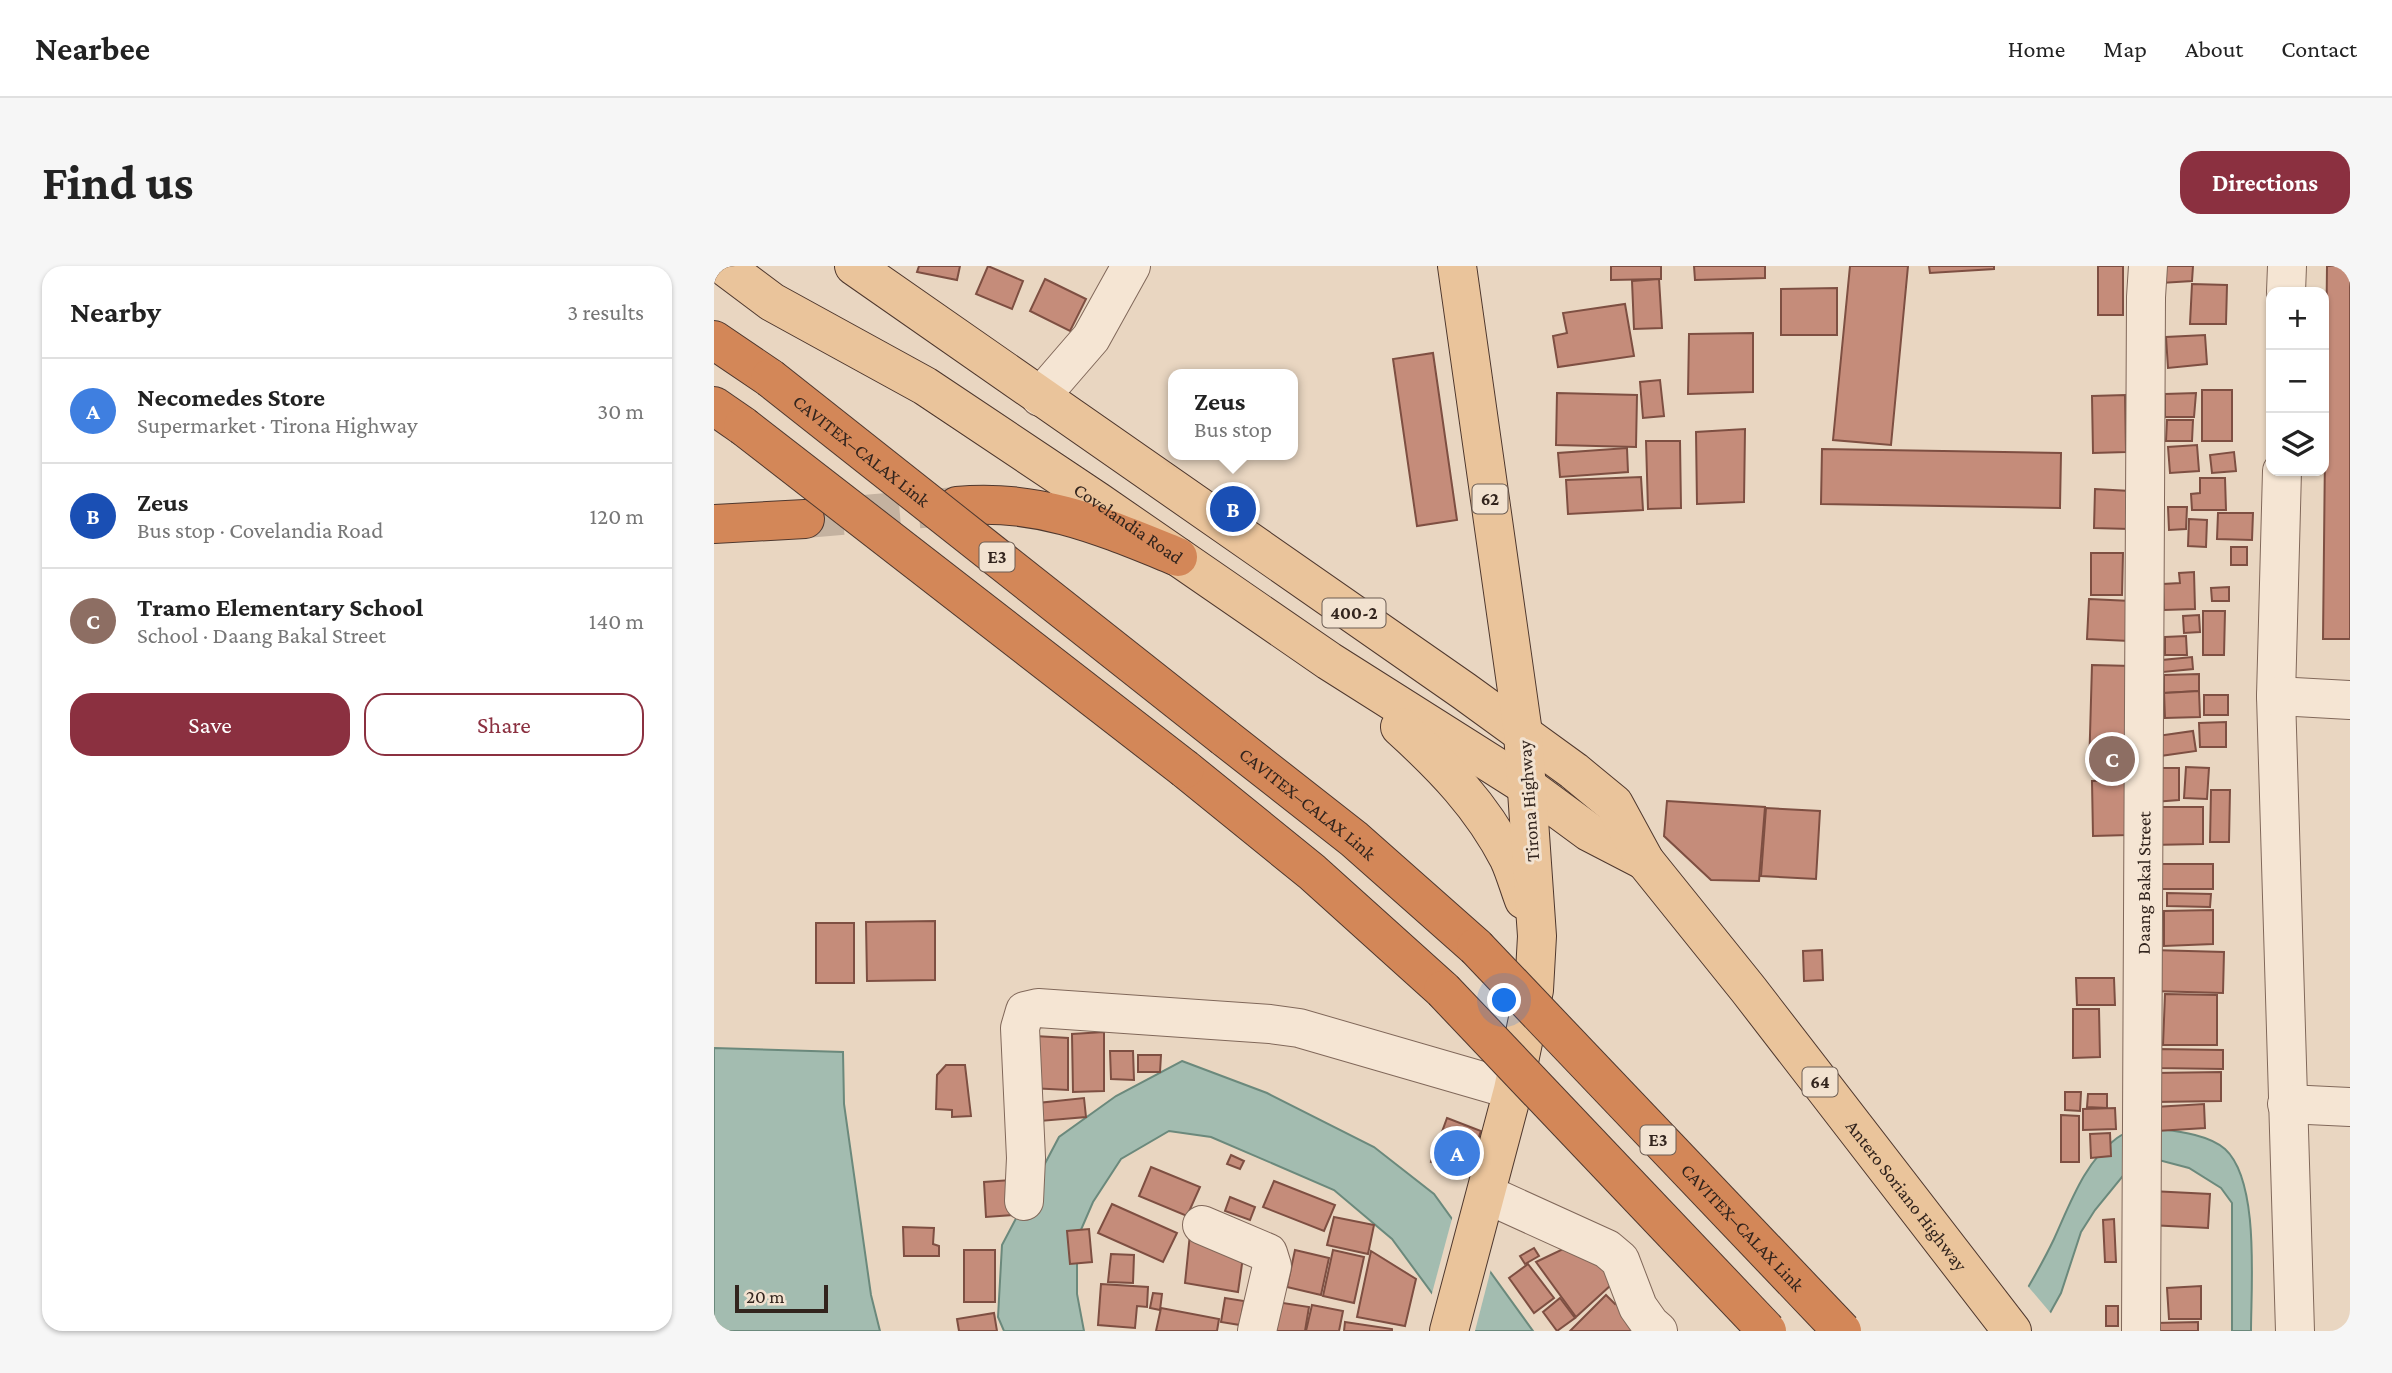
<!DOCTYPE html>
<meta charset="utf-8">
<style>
:root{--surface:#fff;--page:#f6f6f6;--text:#222;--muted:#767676;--line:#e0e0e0;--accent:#8b3040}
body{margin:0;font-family:"Crimson Pro",serif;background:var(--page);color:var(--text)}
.controls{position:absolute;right:21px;top:21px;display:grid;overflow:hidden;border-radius:14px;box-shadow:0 2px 5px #0004}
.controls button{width:63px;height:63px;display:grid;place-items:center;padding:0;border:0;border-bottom:2px solid var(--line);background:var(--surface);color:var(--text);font:35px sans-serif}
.scale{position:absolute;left:21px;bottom:18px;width:93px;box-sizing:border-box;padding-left:7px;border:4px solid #32241d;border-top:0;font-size:19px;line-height:24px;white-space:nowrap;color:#32241d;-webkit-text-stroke:5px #f2e2d0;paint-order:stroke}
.you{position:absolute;left:791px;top:735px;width:24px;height:24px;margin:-18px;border:5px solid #fff;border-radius:50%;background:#1a73e8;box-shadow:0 0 0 10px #1a73e833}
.badge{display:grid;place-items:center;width:46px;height:46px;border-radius:50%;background:var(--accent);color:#fff;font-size:23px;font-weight:700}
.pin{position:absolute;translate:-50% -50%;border:4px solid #fff;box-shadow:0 2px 7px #0006}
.popup{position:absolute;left:454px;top:103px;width:130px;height:91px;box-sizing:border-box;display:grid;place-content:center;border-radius:14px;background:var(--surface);filter:drop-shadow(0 2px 5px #0005);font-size:23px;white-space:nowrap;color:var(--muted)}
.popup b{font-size:26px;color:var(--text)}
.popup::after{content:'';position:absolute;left:50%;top:100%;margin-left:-14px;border:14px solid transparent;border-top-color:var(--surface)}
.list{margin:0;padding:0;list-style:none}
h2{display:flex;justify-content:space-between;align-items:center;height:91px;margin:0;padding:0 28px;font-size:30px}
h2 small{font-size:23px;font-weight:400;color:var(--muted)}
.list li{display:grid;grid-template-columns:46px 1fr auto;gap:21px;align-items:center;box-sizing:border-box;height:105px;padding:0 28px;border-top:2px solid var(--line)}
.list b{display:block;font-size:26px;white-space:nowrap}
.list p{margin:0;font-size:23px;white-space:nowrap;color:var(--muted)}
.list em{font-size:23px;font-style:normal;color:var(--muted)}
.actions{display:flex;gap:14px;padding:21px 28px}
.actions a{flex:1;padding:16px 0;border:2px solid var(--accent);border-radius:21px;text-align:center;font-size:24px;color:var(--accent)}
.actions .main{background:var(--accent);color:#fff}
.icon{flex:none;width:38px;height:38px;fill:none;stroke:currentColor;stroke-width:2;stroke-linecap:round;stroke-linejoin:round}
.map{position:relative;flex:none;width:1636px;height:1065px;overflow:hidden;border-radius:21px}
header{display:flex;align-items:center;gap:42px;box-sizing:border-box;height:98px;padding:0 35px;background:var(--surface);border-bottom:2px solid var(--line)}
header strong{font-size:33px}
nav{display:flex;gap:38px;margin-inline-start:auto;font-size:24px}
.intro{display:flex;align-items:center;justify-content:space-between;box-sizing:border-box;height:168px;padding:0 42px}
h1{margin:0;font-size:49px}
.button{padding:18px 32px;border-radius:21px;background:var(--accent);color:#fff;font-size:24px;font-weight:700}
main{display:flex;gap:42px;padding:0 42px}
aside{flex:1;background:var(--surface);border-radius:21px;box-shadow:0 2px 5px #0004}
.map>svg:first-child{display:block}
.water{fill:#a3bcb0;stroke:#6b897c;stroke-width:2}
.pier{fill:#e9d6c1}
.building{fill:#c58c7a;stroke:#7e4f42;stroke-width:2}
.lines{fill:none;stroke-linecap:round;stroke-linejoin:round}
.highway-tunnel{stroke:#c4b2a0;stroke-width:38;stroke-dasharray:38 19;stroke-linecap:butt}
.minor-casing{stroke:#81685a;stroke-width:40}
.major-casing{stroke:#4f382e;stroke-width:40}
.highway-casing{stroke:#4f382e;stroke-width:40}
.minor{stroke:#f5e5d3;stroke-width:38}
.major{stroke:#eac49b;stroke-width:38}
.highway{stroke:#d38758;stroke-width:38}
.highway-bridge-casing{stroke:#4f382e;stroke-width:40;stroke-linecap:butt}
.highway-bridge{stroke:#d38758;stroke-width:38}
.labels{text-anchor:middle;stroke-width:6;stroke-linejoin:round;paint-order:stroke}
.shield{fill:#f2e2d0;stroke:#6c5d53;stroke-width:2}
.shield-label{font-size:18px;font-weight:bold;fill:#32241d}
.street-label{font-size:19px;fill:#32241d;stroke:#f2e2d0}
</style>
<header>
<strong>Nearbee</strong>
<nav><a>Home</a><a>Map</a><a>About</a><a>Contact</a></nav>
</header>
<div class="intro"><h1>Find us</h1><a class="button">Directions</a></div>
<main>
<aside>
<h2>Nearby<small>3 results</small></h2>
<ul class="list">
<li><span class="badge" style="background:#3f7fe0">A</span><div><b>Necomedes Store</b><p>Supermarket · Tirona Highway</p></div><em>30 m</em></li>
<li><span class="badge" style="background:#1a4fb4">B</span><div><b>Zeus</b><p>Bus stop · Covelandia Road</p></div><em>120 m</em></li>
<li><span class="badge" style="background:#8d6e63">C</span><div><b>Tramo Elementary School</b><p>School · Daang Bakal Street</p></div><em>140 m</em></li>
</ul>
<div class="actions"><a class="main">Save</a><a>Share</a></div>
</aside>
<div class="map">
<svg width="1636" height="1065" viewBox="0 0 1636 1065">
<rect width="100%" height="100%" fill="#e9d6c1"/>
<!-- water -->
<g class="water">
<polygon points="0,782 129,786 130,838 157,1029 166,1065 0,1065"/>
<polygon points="468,795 553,827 660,881 720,928 819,1065 746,1065 678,973 620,924 497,871 455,865 407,893 379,936 363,973 363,1028 370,1065 290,1065 284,1051 288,979 345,871 402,830"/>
<path d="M 1440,862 C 1461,865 1494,868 1511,883 C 1546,915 1537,1020 1537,1065 L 1518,1065 L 1518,937 L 1507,922 L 1475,902 L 1441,893 L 1412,906 L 1381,944 L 1367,966 L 1347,1027 L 1326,1065 L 1306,1035 C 1318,1015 1330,994 1340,973 C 1356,938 1371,895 1403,872 C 1414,864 1427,863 1440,862 Z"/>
</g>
<!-- pier -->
<g class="pier">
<polygon points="739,949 777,1003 761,1065 742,1065 717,1031"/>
<polygon points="1312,1018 1340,1051 1330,1065 1280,1065"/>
</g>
<!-- building -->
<g class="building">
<polygon points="205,0 246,0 243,14 203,6"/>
<polygon points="274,0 309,15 298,43 262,28"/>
<polygon points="897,0 947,0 947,13 897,14"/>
<polygon points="980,0 1051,0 1051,12 981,14"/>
<polygon points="1136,0 1194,0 1177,179 1119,174"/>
<polygon points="1215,0 1280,0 1280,3 1216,7"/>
<rect x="1384" y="0" width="25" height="49"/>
<polygon points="1448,0 1479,0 1478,15 1447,17"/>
<polygon points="1613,0 1636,0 1636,373 1609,373"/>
<polygon points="331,13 372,33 356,65 316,45"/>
<polygon points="945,13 948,62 920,63 918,15"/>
<polygon points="1478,18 1513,19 1512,58 1476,58"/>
<polygon points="1123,22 1123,69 1067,69 1067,23"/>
<polygon points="911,38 920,90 844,101 839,70 853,67 849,47"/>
<polygon points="1039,67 1039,126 974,128 975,68"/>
<polygon points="1491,69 1493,98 1454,102 1452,71"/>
<polygon points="719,87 743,254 703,260 679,93"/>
<polygon points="946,114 950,150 929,152 926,116"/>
<rect x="1488" y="124" width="30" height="51"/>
<polygon points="843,127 923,129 922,181 842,179"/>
<polygon points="1482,127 1480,151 1451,151 1451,128"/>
<polygon points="1411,129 1412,186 1379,187 1378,130"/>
<polygon points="1453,154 1479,154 1478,175 1452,175"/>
<polygon points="1031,163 1030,236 983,238 982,166"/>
<polygon points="932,175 966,175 967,242 934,243"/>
<polygon points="1483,179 1485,205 1456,207 1454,181"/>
<polygon points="913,182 914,206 846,211 844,187"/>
<polygon points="1108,183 1347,187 1346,242 1107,238"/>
<polygon points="1520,186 1522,205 1498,207 1496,189"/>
<polygon points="927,211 929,244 854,248 852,214"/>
<polygon points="1486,212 1511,212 1512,244 1478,244 1477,228 1486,227"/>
<polygon points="1381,223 1416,225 1415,263 1380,262"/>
<polygon points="1454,241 1473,241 1472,263 1455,264"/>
<polygon points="1504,247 1539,247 1538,274 1503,273"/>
<polygon points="1475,253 1493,254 1492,281 1474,280"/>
<rect x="1517" y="281" width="16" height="18"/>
<polygon points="1377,287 1409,287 1408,329 1377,329"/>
<polygon points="1480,306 1481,343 1450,344 1449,318 1466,317 1465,307"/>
<polygon points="1515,321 1515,335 1498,335 1497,322"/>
<polygon points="1375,333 1417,335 1415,375 1373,373"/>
<polygon points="1489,345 1511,345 1510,389 1489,389"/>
<polygon points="1485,349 1486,366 1470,367 1469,350"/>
<polygon points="1472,370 1473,389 1451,389 1451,371"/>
<polygon points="1478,391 1479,403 1449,406 1448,394"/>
<polygon points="1378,399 1418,400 1415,505 1375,504"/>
<polygon points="1485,408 1485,425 1450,427 1450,409"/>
<polygon points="1485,425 1486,451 1451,452 1450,427"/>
<rect x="1490" y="429" width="24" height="20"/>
<polygon points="1512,456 1512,481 1486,481 1485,457"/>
<polygon points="1479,465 1482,485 1439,491 1436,471"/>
<polygon points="1472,501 1495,502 1493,533 1470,532"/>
<polygon points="1439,502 1465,502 1465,534 1440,536"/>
<polygon points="1414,514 1414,569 1379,570 1378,515"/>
<polygon points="1497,524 1516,524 1515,576 1496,576"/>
<polygon points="953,535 1051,541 1045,615 997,614 950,570"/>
<polygon points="1436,541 1489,541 1489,578 1436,579"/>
<polygon points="1052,542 1106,545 1102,613 1047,610"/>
<rect x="1447" y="598" width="52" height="25"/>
<polygon points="1453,627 1497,628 1496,641 1453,640"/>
<polygon points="1499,644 1499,678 1450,680 1450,645"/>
<polygon points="221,655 221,714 153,715 152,656"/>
<rect x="102" y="657" width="38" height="60"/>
<polygon points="1108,684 1109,714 1090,715 1089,685"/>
<polygon points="1438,684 1510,686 1509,727 1437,725"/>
<polygon points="1362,712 1400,712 1401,739 1363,739"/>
<polygon points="1451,728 1503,729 1503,779 1449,779"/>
<polygon points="1359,743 1385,743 1386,791 1359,792"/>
<polygon points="390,766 390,825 359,826 358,768"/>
<polygon points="321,770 354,772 354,824 316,822"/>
<polygon points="1443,783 1509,784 1509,803 1443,802"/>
<polygon points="396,785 419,785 420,814 397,813"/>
<polygon points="424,789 447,789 446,806 424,806"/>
<polygon points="232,799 251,799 257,850 238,851 238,844 222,843 223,809"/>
<polygon points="1507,806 1507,835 1441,836 1440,807"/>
<polygon points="1351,826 1367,826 1366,845 1351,844"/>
<polygon points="1374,828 1393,828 1393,842 1373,841"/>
<polygon points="370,832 372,851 326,855 324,837"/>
<polygon points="1490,838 1491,862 1443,865 1441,841"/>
<polygon points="1401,842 1402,863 1369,864 1369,843"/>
<polygon points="1347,849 1365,850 1365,896 1347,896"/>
<polygon points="733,852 767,865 752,908 717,896"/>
<polygon points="1396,867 1397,890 1377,892 1376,868"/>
<polygon points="517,889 530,895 526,903 513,898"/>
<polygon points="437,901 486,921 473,950 425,930"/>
<polygon points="297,914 299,949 272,951 270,916"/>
<polygon points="560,915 621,939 610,965 549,941"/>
<polygon points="1437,925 1496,928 1494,962 1435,959"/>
<polygon points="516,931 541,941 536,954 511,945"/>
<polygon points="398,938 463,967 449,996 384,967"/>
<polygon points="620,951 660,959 654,988 613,979"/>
<polygon points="1400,953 1402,996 1391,996 1389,954"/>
<polygon points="189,961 220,962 219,978 225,980 225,990 190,990"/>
<polygon points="375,963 378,996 356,998 353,965"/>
<polygon points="476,968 529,991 524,1026 471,1017"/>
<polygon points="820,982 825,990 811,998 806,990"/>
<polygon points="849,983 909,1008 862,1051 822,996"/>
<rect x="250" y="984" width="31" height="52"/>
<polygon points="581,984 615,992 607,1029 573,1021"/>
<polygon points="619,984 650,991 640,1037 609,1030"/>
<polygon points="657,985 702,1013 691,1060 643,1051"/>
<polygon points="397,988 420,989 419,1017 394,1016"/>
<polygon points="814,998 840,1032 820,1047 795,1012"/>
<polygon points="387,1018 434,1021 433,1041 423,1040 421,1062 384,1059"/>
<polygon points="1487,1020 1487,1053 1455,1053 1453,1022"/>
<polygon points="439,1027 448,1028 446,1044 436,1042"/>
<polygon points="892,1029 901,1038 904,1034 935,1065 856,1065"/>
<polygon points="511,1032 530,1035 526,1059 507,1056"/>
<polygon points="846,1032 861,1052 843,1065 829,1046"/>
<polygon points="556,1035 595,1041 591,1065 551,1065"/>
<polygon points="598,1039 629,1045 625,1065 592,1065"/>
<rect x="1392" y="1040" width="12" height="20"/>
<polygon points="447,1042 505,1053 503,1065 442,1065"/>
<polygon points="280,1047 283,1065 245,1065 243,1053"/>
<polygon points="631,1056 678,1063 678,1065 630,1065"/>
<polygon points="1484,1056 1484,1065 1441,1065 1441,1057"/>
</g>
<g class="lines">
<!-- highway-tunnel -->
<polyline class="highway-tunnel" points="91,253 243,240"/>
<!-- minor casing -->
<g class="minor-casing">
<g id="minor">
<polyline points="1572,26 1573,0"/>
<polyline points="326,131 377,72 417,0"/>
<polyline points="1568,205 1562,430 1581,1065"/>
<polyline points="1562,430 1636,434"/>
<polyline points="1573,838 1636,841"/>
<polyline points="772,928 893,983 906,994 924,1041 936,1058 944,1065"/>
<polyline points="310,935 312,892 306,762 311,745 324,742 556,758 585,762 799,824"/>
<polyline points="488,959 554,987 558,1000 543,1065"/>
<path id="s1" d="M 1427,1065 L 1432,31 L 1434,0"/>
</g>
</g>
<!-- major casing -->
<g class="major-casing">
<g id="major">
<path id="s2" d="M 10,0 L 58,36 L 211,120 L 383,235 L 615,395 L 814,521 L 875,566 L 931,595"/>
<path id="s3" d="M 140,0 L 750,425 L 860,505 L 900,538 L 931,595 L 1034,723 L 1298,1065"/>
<path d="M 686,461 C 729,500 768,540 795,593 C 801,606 805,621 810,634"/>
<polyline points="735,1065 799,824 820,724 823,670 809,467 743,0"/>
</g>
</g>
<!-- highway casing -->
<g class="highway-casing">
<g id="highway">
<polyline points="0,74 56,112"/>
<polyline points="0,140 29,160"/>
<path d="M 243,240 C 325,232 390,261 464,291"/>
<polyline points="0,258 91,253"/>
<path id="s4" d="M 510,471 L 640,573 L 762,681"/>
<polyline points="471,503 598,606 729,724"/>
</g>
</g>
<!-- minor -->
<use href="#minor" class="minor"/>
<!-- major -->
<use href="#major" class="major"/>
<!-- highway -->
<use href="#highway" class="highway"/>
<!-- highway-bridge casing -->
<g class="highway-bridge-casing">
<g id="highway-bridge">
<path id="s5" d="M 56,112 L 510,471"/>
<polyline points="29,160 471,503"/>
<path id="s6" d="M 762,681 L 1128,1065"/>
<polyline points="729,724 1053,1065"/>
</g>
</g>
<!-- highway-bridge -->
<use href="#highway-bridge" class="highway-bridge"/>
</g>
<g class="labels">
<!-- shield labels -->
<g class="shield">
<rect x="758.5" y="218.5" width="35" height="29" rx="5"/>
<rect x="265.5" y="276.5" width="35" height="29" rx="5"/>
<rect x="608.5" y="332.5" width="63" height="29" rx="5"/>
<rect x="1088.5" y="801.5" width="35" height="29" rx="5"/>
<rect x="926.5" y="859.5" width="35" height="29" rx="5"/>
</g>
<g class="shield-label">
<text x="776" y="239">62</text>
<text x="283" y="297">E3</text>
<text x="640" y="353">400-2</text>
<text x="1106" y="822">64</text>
<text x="944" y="880">E3</text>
</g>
<!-- street labels -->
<g class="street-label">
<text dy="7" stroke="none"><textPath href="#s5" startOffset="117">CAVITEX–CALAX Link</textPath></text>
<text dy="7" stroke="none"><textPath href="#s2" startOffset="480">Covelandia Road</textPath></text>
<text transform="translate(814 535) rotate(-94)" y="7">Tirona Highway</text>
<text dy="7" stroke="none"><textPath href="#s4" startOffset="107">CAVITEX–CALAX Link</textPath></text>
<text dy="7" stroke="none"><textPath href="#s1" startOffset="448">Daang Bakal Street</textPath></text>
<text dy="7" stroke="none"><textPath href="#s3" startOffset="1421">Antero Soriano Highway</textPath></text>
<text dy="7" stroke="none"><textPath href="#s6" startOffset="387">CAVITEX–CALAX Link</textPath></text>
</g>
</g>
</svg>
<div class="controls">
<button>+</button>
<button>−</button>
<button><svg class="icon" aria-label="layers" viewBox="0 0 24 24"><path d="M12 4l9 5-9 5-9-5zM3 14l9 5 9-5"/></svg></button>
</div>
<div class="scale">20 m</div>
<div class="you"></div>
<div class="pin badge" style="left:743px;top:887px;background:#3f7fe0">A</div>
<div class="pin badge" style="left:519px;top:243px;background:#1a4fb4">B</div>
<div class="popup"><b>Zeus</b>Bus stop</div>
<div class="pin badge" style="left:1398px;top:493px;background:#8d6e63">C</div>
</div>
</main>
